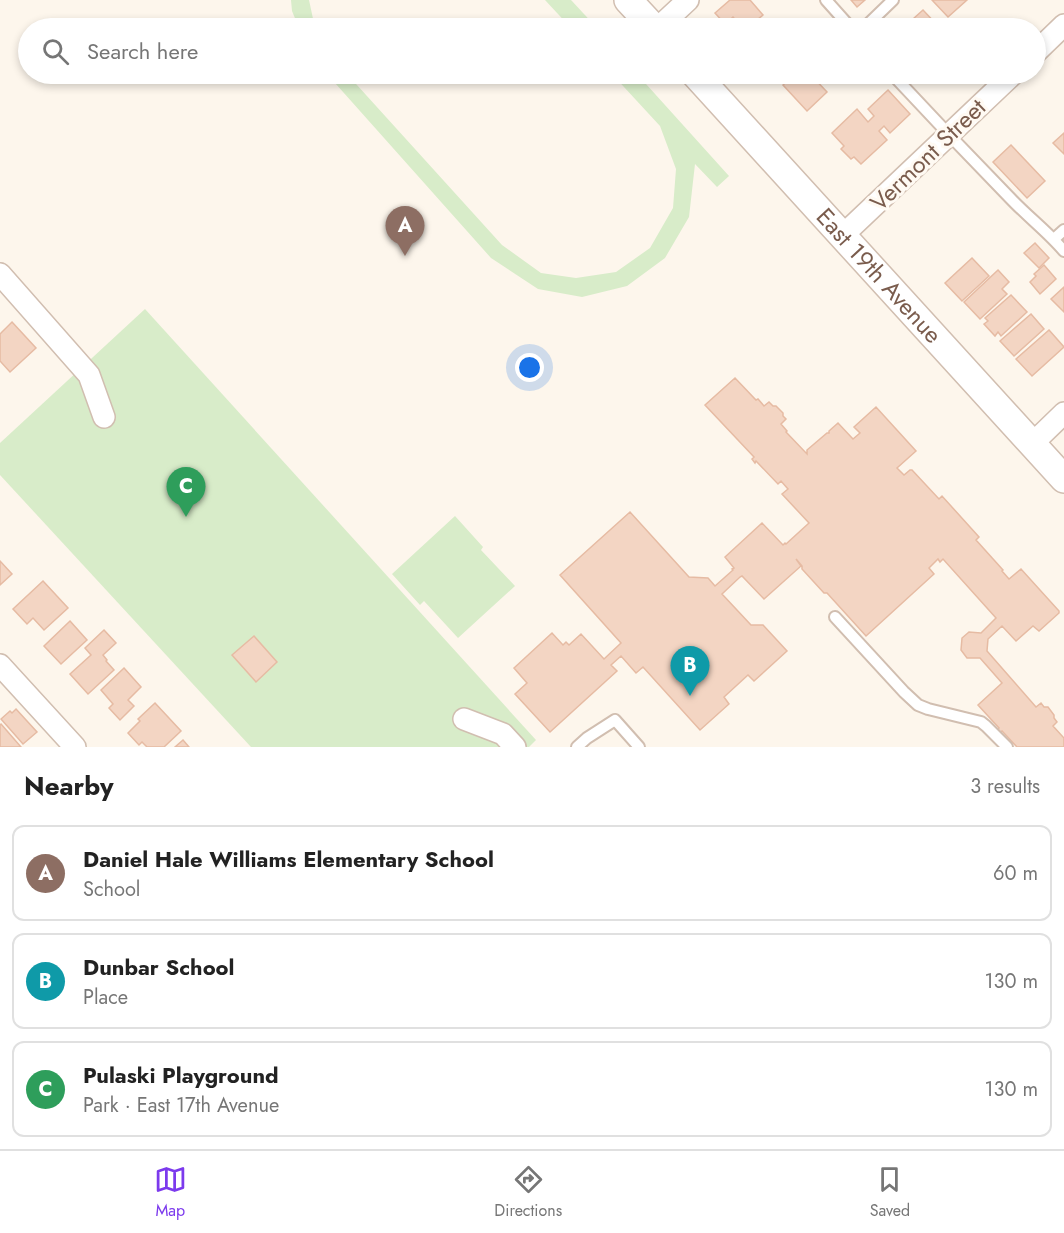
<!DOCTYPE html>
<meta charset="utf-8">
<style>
:root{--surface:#fff;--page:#f2f2f2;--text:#222;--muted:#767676;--line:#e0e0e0;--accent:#7c3aed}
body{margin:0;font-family:Jost,sans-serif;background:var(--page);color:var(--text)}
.you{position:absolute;left:530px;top:368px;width:21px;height:21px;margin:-15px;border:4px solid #fff;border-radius:50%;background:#1a73e8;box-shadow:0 0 0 9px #1a73e833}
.badge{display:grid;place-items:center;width:39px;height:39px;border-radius:50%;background:var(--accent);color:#fff;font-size:20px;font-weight:700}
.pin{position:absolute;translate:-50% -50px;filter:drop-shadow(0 2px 3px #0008)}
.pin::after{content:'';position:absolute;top:32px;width:21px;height:18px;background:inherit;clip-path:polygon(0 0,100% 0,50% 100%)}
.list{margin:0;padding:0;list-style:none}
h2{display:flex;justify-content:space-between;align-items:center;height:78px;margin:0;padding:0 24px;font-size:26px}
h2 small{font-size:20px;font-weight:400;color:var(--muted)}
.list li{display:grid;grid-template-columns:39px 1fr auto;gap:18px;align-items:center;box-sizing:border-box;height:96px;margin:0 12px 12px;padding:0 12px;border:2px solid var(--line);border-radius:12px}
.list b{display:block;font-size:22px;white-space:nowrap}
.list p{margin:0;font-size:20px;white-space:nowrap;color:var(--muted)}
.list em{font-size:20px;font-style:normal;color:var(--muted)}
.icon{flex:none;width:33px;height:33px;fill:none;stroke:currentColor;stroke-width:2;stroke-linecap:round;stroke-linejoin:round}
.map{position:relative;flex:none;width:1064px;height:747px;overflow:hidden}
.search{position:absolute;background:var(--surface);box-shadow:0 3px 9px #0003;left:18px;right:18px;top:18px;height:66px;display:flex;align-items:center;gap:15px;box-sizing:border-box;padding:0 21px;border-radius:33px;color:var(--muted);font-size:22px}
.sheet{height:402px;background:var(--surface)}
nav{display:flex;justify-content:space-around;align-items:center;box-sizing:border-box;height:84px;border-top:2px solid var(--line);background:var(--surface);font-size:16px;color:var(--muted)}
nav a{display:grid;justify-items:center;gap:3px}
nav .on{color:var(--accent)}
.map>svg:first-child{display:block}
.green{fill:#d8ecc9}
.building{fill:#f3d5c3;stroke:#e6bba3;stroke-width:1.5}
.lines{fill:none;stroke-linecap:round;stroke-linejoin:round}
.service-casing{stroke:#d1beb0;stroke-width:14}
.minor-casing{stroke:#d1beb0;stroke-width:24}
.tertiary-casing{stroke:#d1beb0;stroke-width:30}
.service{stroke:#fff;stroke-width:10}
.minor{stroke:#fff;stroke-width:21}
.tertiary{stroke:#fff;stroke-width:27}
.labels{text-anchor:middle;stroke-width:6;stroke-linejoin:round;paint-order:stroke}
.street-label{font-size:24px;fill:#7a5c4d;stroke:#fffaf3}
</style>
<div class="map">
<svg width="1064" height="747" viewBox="0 0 1064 747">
<rect width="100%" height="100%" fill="#fdf6ec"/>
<!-- green -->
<g class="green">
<polygon points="291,0 309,0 315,28 299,28 292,11"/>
<polygon points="545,0 571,0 597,28 571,28"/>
<polygon points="327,74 347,74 502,245 541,273 576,278 616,272 650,248 673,208 676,169 660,126 612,74 637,74 729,176 717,187 695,164 689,217 665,258 627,286 582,297 538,289 491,258"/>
<polygon points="145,309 536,740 529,747 251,747 0,475 0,443"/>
<polygon points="455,516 483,547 481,550 515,586 458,638 424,601 420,605 392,574"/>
</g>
<!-- building -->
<g class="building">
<polygon points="730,0 750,0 763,15 747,28 743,28 733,17 725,24 715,13"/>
<polygon points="851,0 865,0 857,7"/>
<polygon points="932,0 967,0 948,17"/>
<polygon points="923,10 939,27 937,28 903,28"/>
<polygon points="796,74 810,74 827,92 807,111 783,85"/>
<polygon points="888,90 910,114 890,133 884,126 879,131 887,140 861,164 854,157 851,159 841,149 844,146 832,133 857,109 868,122 874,116 868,109"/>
<polygon points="1064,133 1064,154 1053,143"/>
<polygon points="1011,145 1045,181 1027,198 993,162"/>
<polygon points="1035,243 1049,258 1039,268 1024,253"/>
<polygon points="972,258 989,276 962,301 945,283"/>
<polygon points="1044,265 1056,279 1040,294 1030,282 1036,276 1034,274"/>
<polygon points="998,270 1009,282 1002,289 1007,294 980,319 964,302"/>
<polygon points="1064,287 1064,312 1051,299"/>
<polygon points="1011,295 1027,312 1001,336 998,332 995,336 984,324 988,321 985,318"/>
<polygon points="1031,314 1044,329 1014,356 1000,341"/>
<polygon points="12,322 36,348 10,372 0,361 0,334"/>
<polygon points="1049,330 1064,347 1032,376 1016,359"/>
<polygon points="735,378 756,400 758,399 764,406 769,402 773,406 776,406 783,413 783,416 786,419 781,424 787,431 786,432 807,454 807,450 827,433 829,433 829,431 838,423 853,439 860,433 854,427 876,407 916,451 897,468 904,475 910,470 912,470 939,499 942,496 979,537 976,540 1003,570 1002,571 1009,579 1021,569 1059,611 1059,613 1039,631 1033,626 1016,641 1002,626 988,639 987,651 1036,707 1041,703 1044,707 1048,707 1054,715 1054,718 1057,722 1053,726 1064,738 1064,747 1017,747 1002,731 999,733 997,730 999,728 978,705 1002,683 980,658 967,658 961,650 962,638 969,632 981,633 996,618 943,559 940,562 938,559 929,568 934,574 866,636 827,593 824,593 802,569 802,566 797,560 796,559 801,566 764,599 742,576 740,577 722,594 751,625 763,625 787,651 754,681 748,675 724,697 729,704 700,730 643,667 636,673 621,656 611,665 617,671 550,732 515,694 527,683 514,668 552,633 563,645 566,642 569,645 581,634 604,659 621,643 560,575 630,512 689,577 708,578 715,586 733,570 732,569 734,568 725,557 762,523 783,545 785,543 786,544 809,523 782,494 788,489 781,481 778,484 756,461 755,463 752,459 754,457 705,405"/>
<polygon points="0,561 12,574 0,585"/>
<polygon points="43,581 68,608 44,630 33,618 27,624 13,609"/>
<polygon points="70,621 87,640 61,664 44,646"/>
<polygon points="104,630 116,643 103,655 107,660 106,661 114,670 88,694 70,674 91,655 85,648"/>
<polygon points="254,636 277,662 256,682 232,655"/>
<polygon points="124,668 141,687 128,700 134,706 120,720 109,708 113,704 101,690"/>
<polygon points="155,703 181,731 164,747 147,747 142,742 139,745 128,733 140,721 138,719"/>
<polygon points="16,709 37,732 23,744 1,719 10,711 12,713"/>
<polygon points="1,724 21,747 0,747 0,725"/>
<polygon points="183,740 189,747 175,747"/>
</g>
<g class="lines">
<!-- service casing -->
<g class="service-casing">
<g id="service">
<polyline points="826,0 851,28"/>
<polyline points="864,28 893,0"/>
<path d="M 892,74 C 931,116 971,158 1011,199 C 1028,217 1048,232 1064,251"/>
<polyline points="1054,239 1064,230"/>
<polyline points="835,617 904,692 918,705 928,709 981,722 986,726 1007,747"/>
<polyline points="577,747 587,738 615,720 639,747"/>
</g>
</g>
<!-- minor casing -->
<g class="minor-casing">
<g id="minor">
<polyline points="658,28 688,0"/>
<polyline points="1036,52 1064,25"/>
<polyline points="842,236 1013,74"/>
<polyline points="0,274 89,375 104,417"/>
<polyline points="1032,444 1064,413"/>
<polyline points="0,665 75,747"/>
<polyline points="464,719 503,734 515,747"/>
</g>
</g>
<!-- tertiary casing -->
<g class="tertiary-casing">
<g id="tertiary">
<polyline points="628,0 654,28"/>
<path id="s1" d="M 695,74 L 1064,479"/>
</g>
</g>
<!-- service -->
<use href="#service" class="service"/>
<!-- minor -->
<use href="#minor" class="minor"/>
<!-- tertiary -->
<use href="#tertiary" class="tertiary"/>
</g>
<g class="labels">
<!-- street labels -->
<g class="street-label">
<text transform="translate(928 155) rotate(-44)" y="8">Vermont Street</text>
<text dy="8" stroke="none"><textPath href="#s1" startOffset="273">East 19th Avenue</textPath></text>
</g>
</g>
</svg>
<div class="you"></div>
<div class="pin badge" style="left:405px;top:256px;background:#8d6e63">A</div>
<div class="pin badge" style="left:690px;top:696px;background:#0f9aa8">B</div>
<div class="pin badge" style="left:186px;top:517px;background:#2e9e5b">C</div>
<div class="search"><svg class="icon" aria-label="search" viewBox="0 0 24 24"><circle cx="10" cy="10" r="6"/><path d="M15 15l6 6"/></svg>Search here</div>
</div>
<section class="sheet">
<h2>Nearby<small>3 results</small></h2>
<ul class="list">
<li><span class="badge" style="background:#8d6e63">A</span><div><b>Daniel Hale Williams Elementary School</b><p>School</p></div><em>60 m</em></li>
<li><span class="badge" style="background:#0f9aa8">B</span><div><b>Dunbar School</b><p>Place</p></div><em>130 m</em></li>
<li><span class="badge" style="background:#2e9e5b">C</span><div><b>Pulaski Playground</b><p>Park · East 17th Avenue</p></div><em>130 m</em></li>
</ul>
</section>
<nav>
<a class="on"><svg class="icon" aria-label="map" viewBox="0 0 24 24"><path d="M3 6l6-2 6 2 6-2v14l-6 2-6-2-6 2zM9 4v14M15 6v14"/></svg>Map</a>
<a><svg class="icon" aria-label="directions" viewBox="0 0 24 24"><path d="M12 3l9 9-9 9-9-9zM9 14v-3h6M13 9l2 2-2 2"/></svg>Directions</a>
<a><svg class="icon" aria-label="saved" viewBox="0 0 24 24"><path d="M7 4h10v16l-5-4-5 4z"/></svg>Saved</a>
</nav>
